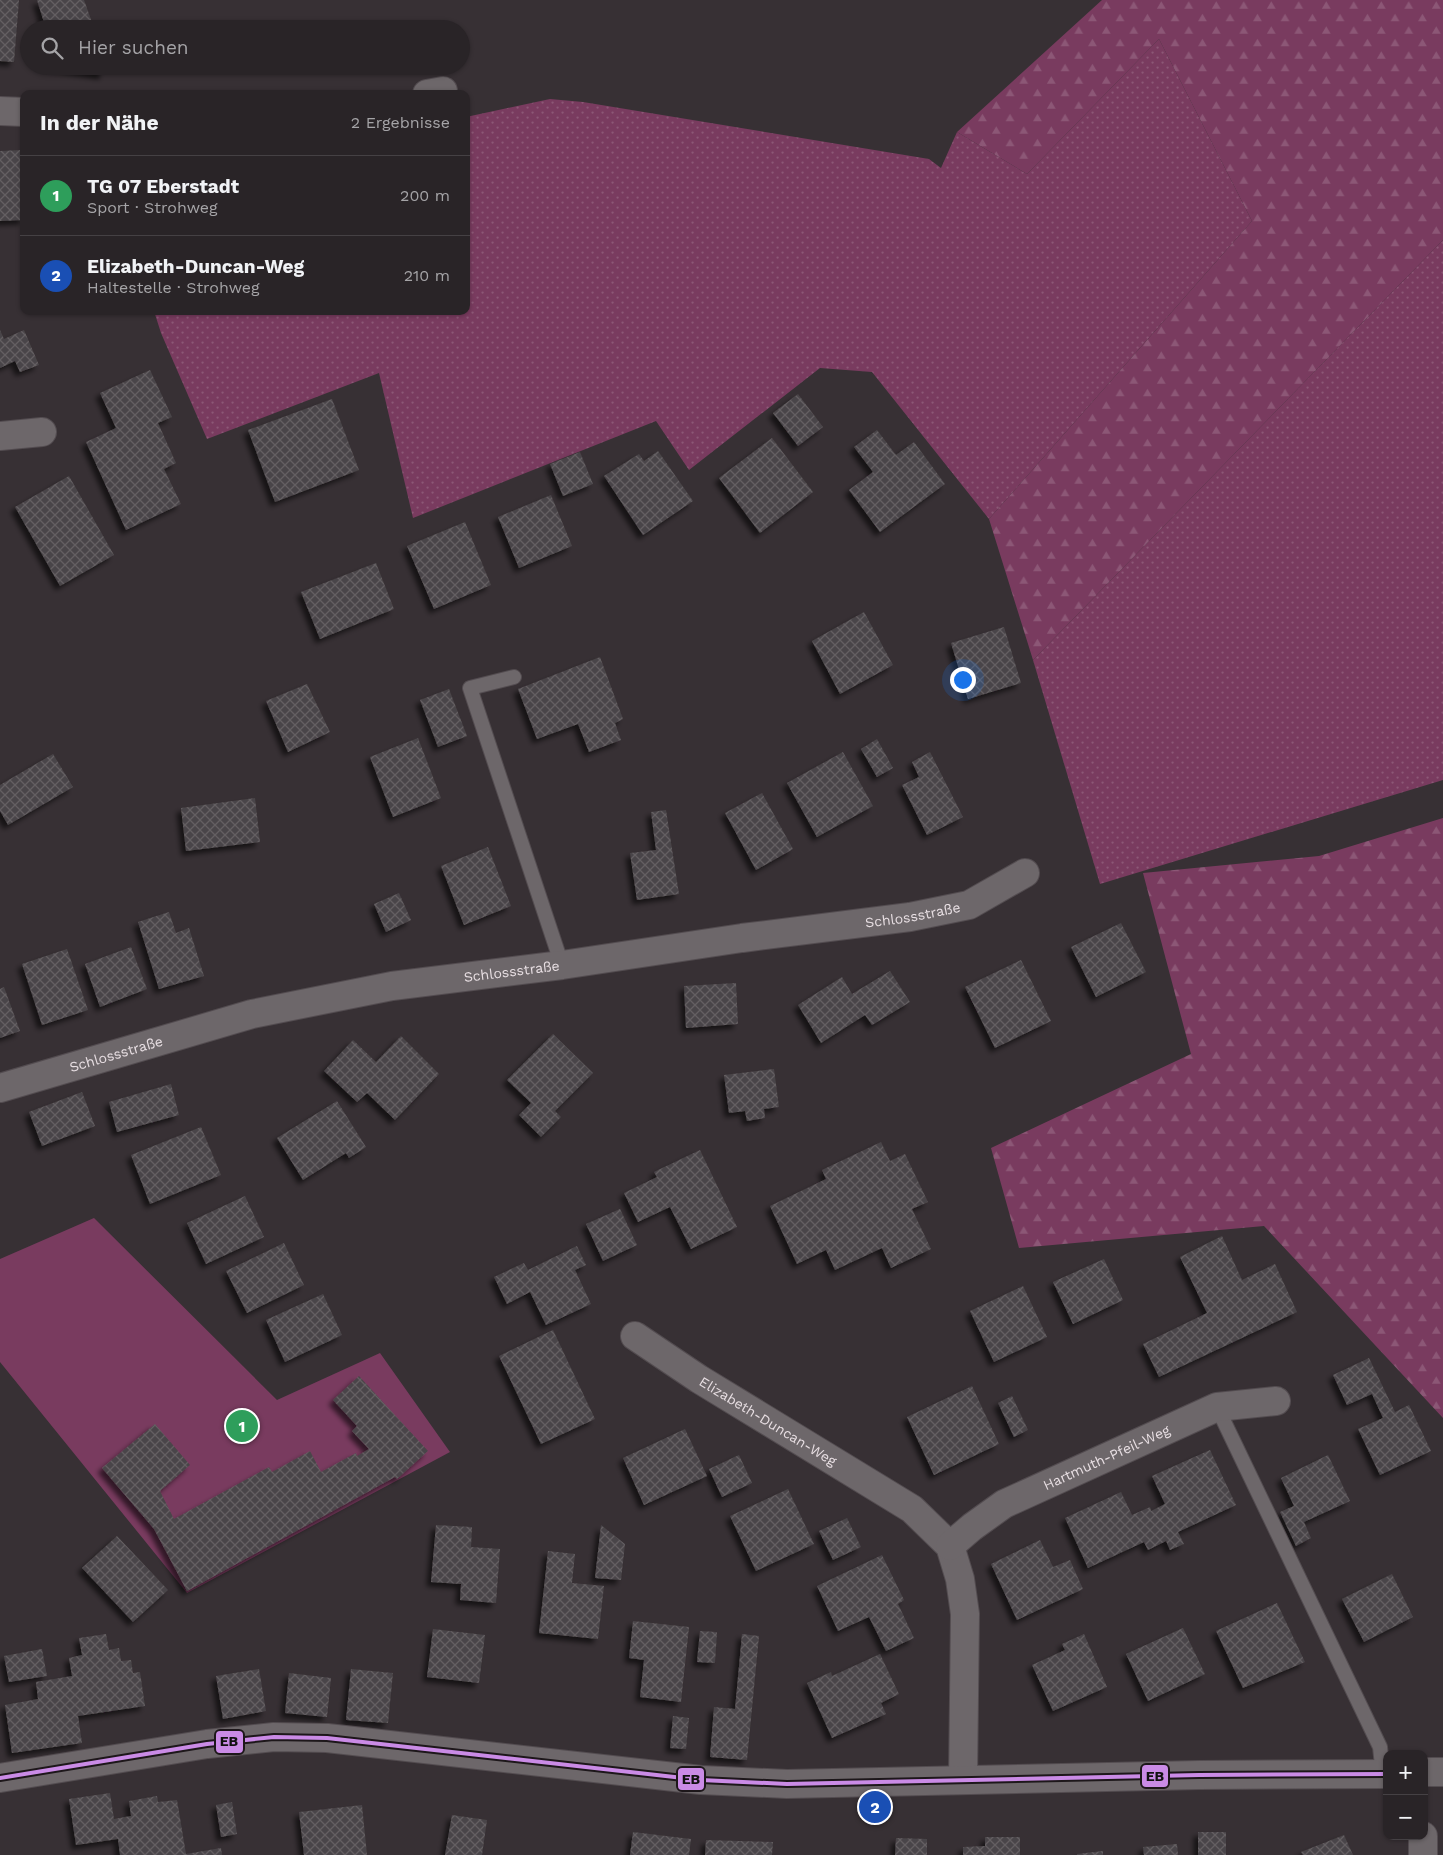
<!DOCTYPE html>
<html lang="de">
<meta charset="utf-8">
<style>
:root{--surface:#292427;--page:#353033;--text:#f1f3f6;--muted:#a5a4a7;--line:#454144;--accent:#d93025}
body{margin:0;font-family:"Work Sans",sans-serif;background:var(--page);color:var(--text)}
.controls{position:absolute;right:15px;bottom:15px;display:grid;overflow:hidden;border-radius:10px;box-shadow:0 1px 4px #0004}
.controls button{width:45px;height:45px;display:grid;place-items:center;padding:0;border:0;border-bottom:1px solid var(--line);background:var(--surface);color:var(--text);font:25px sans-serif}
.you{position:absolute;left:962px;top:679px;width:18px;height:18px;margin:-12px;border:4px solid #fff;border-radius:50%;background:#1a73e8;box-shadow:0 0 0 8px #1a73e833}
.badge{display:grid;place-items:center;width:32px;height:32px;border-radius:50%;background:var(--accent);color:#fff;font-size:16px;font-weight:700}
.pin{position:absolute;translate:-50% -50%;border:2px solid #fff;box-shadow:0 1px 5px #0006}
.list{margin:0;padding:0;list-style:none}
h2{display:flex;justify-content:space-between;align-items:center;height:65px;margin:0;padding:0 20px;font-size:21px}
h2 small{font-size:16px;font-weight:400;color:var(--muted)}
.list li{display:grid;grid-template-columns:32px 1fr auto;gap:15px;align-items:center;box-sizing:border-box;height:80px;padding:0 20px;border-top:1px solid var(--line)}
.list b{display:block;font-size:19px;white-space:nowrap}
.list p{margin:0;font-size:16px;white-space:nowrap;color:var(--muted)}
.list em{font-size:16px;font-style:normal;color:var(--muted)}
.icon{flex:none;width:28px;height:28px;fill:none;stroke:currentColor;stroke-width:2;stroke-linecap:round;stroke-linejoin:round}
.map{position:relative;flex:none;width:1443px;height:1855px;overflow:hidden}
.search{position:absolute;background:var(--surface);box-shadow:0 1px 4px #0004;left:20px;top:20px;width:450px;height:55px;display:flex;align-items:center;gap:12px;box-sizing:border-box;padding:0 18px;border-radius:28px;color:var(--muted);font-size:19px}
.panel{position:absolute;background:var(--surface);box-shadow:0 1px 4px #0004;left:20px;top:90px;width:450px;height:225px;border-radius:10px}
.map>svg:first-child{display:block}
.grass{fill:url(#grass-dots)}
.forest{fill:url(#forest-firs)}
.pitch{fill:#793b5f}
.building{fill:url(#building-cross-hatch);filter:url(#shadow)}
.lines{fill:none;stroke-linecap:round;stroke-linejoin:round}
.lane-casing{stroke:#534c50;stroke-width:16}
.street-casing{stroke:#534c50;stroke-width:30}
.lane{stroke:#6d676a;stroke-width:14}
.street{stroke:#6d676a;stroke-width:28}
.bus-1-casing{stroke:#1d171a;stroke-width:8}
.bus-1{stroke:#ca8be6;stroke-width:4}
.labels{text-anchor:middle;stroke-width:4.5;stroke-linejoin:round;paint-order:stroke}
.street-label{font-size:14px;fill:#e8dfe3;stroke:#1d171a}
.line-badge{stroke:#1d171a;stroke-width:2}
.pale-badge-label{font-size:14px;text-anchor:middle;font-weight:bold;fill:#111}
</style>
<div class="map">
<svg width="1443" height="1855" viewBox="0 0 1443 1855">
<defs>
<pattern id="grass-dots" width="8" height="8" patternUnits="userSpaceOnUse" patternTransform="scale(1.25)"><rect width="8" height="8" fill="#793b5f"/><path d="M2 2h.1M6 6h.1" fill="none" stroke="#8c5776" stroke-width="1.8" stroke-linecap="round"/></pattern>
<pattern id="forest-firs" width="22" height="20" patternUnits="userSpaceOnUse" patternTransform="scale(1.25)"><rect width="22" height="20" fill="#793b5f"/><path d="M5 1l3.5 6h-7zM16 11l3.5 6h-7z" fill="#8c5776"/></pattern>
<pattern id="building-cross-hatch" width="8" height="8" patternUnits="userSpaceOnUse" patternTransform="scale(1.25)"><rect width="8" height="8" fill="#4a4548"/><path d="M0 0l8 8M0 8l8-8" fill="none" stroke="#645f62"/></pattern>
<filter id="shadow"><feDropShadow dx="-4.5" dy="4.5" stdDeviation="2.5" flood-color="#0009"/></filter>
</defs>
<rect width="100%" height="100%" fill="#373034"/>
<!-- grass -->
<g class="grass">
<polygon points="1159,39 1252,221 989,519 872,372 820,368 689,470 656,421 413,518 379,373 207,439 161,333 154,311 466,311 466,117 550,99 583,102 929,159 941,168 957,132 1027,174"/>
<polygon points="1443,240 1443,780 1100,884 1033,660"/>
</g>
<!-- forest -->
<g class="forest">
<polygon points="1102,0 1443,0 1443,240 1033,660 989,519 1252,221 1159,39 1027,174 957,132"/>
<polygon points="1443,818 1443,1418 1264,1226 1019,1248 991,1148 1191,1054 1143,873 1319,856"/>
</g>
<!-- pitch -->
<polygon class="pitch" points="94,1218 277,1400 380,1353 450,1452 187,1593 0,1362 0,1259"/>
<!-- building -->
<g class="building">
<polygon points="0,0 19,0 14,62 0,61"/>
<polygon points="37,0 84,0 93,25 99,29 46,29"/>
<polygon points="54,66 104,66 104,75 54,67"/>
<polygon points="21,150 24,220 0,221 0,151"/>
<polygon points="0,330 4,339 24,330 39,365 20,372 15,361 0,368"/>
<polygon points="150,370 172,417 158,423 176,463 164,469 181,504 126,530 86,442 116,428 100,393"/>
<polygon points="798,394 823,427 798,446 773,413"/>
<polygon points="332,399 359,470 275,502 248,430"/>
<polygon points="877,430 896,455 914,442 945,484 880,532 849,490 873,472 854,447"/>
<polygon points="772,438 813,492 760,533 719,478"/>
<polygon points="658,451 693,501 643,535 604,476 639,454 644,461"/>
<polygon points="580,452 593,484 563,496 550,464"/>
<polygon points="69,476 114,555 60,586 15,507"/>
<polygon points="551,495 572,546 519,568 498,517"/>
<polygon points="465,522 491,585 434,609 407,546"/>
<polygon points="376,563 394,609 320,639 301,592"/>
<polygon points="864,612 893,665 840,694 812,641"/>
<polygon points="1004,627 1021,683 968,699 951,643"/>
<polygon points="600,657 623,719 615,723 621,740 589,752 578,724 537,739 518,689"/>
<polygon points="307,684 330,732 288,752 266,701"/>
<polygon points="449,689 467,736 438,747 420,700"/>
<polygon points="418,738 441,798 393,817 370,757"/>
<polygon points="877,739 893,768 877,777 861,749"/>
<polygon points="843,752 873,806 817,837 787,783"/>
<polygon points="930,752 963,817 927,835 902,785 919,777 912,762"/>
<polygon points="53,754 73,787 8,825 0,811 0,785"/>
<polygon points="762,793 793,849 756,870 725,813"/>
<polygon points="255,798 260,842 186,851 181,808"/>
<polygon points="666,810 679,894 637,900 630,853 656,850 651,812"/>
<polygon points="488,847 511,906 464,925 441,866"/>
<polygon points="399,893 411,920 386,932 374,904"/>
<polygon points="169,912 176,933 189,928 204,976 159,989 138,922"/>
<polygon points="1121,923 1146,972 1096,997 1071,947"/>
<polygon points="131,947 147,989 100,1007 85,964"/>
<polygon points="67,949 88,1010 42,1025 22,964"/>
<polygon points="1021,960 1051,1021 995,1048 965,987"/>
<polygon points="890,971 910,1002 872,1025 865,1015 821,1043 798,1005 842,977 852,994"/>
<polygon points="736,983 738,1024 686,1028 684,986"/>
<polygon points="4,987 20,1031 0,1038 0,989"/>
<polygon points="553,1034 593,1073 555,1111 561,1117 541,1137 519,1115 531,1103 507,1080"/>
<polygon points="401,1036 439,1074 395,1120 367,1093 357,1102 324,1071 353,1040 376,1062"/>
<polygon points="774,1069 779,1107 764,1109 765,1118 747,1121 745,1111 729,1113 724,1075"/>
<polygon points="171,1084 179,1115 117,1132 109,1102"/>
<polygon points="82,1092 95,1126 42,1146 29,1112"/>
<polygon points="337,1101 366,1147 349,1158 346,1153 303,1180 277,1138"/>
<polygon points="201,1127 221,1175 150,1204 131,1155"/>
<polygon points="881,1142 890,1161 905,1154 928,1202 912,1209 931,1249 891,1268 882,1248 835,1270 826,1250 797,1264 770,1206 826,1179 822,1170"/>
<polygon points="700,1150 737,1227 691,1249 670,1207 638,1222 624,1193 657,1177 654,1172"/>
<polygon points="245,1196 264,1237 206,1264 187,1223"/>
<polygon points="620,1209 637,1245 603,1261 586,1224"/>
<polygon points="1222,1236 1242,1280 1275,1264 1297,1312 1159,1377 1143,1344 1207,1313 1180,1257"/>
<polygon points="284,1243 304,1285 247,1313 226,1271"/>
<polygon points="577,1246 586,1265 575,1270 591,1304 546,1325 530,1292 507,1304 494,1277 524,1263 528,1270"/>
<polygon points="1104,1259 1123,1300 1073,1324 1053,1282"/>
<polygon points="1023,1286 1047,1337 994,1362 970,1311"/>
<polygon points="323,1294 342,1335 285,1362 266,1320"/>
<polygon points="553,1330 595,1419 541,1444 499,1356"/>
<polygon points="1369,1358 1395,1412 1409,1405 1431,1451 1380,1475 1358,1429 1383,1418 1372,1394 1347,1405 1333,1375"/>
<polygon points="359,1376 428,1451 397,1479 395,1477 187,1591 154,1529 102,1468 155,1424 190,1465 160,1491 174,1519 269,1467 272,1472 310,1451 321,1472 356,1453 357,1456 369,1449 352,1431 357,1426 333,1400"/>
<polygon points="972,1386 999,1444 934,1475 907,1417"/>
<polygon points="1012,1396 1028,1430 1014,1437 998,1403"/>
<polygon points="685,1429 707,1476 644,1505 623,1458"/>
<polygon points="1210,1450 1236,1505 1178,1532 1184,1544 1170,1550 1166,1541 1148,1550 1144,1542 1088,1568 1065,1518 1121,1492 1132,1515 1150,1507 1151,1511 1165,1504 1152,1476"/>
<polygon points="739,1455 752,1483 722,1497 709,1469"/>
<polygon points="1328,1455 1350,1501 1304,1522 1311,1538 1296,1546 1280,1512 1294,1506 1281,1478"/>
<polygon points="788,1489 814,1544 756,1571 730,1516"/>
<polygon points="847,1518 861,1547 833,1560 819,1531"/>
<polygon points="436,1525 472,1527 471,1547 500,1549 496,1603 460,1600 461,1584 431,1582"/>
<polygon points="601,1525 625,1544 621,1580 595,1578"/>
<polygon points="117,1536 168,1590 133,1622 82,1568"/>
<polygon points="1040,1540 1053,1567 1070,1560 1083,1589 1017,1620 991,1564"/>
<polygon points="548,1551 575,1554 572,1583 604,1586 598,1639 539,1633"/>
<polygon points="882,1555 904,1600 898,1604 914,1638 886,1651 869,1617 838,1631 817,1586"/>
<polygon points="1392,1574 1413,1617 1364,1642 1342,1599"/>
<polygon points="1277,1603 1305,1662 1243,1688 1216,1631"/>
<polygon points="633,1621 689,1627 681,1702 640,1697 644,1660 629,1658"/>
<polygon points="1183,1628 1205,1674 1148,1701 1126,1654"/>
<polygon points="433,1629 485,1635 479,1683 427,1677"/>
<polygon points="700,1631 717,1632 715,1663 697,1662"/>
<polygon points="106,1634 109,1650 119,1648 121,1661 131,1660 133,1673 140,1672 145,1706 78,1716 82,1743 12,1753 5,1705 38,1699 36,1682 72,1676 69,1658 82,1655 79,1638"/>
<polygon points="742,1634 759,1636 747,1760 710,1757 714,1707 735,1709"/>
<polygon points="1084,1634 1107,1687 1053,1711 1032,1665 1065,1650 1062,1644"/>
<polygon points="42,1649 47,1676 9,1682 4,1656"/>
<polygon points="880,1654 899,1694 881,1703 886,1714 832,1738 807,1683 831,1672 832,1676"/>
<polygon points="259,1669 266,1711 223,1719 216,1676"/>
<polygon points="351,1669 393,1673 388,1723 346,1720"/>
<polygon points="289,1673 331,1678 327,1717 285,1713"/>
<polygon points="673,1716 689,1718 686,1749 670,1748"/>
<polygon points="110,1793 114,1819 131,1816 129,1801 157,1796 158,1802 177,1800 186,1854 221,1848 222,1855 120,1855 118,1839 76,1845 69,1799"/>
<polygon points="232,1802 237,1834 221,1837 216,1805"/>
<polygon points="362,1805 367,1855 304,1855 299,1812"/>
<polygon points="452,1815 487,1820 482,1855 445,1855"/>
<polygon points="633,1832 691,1839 689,1855 630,1855"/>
<rect x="1198" y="1832" width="28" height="23"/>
<polygon points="1344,1835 1353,1855 1303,1855 1301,1852"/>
<polygon points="985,1837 1020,1837 1020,1855 963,1855 963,1847 985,1846"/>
<polygon points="896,1838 927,1839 927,1855 895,1855"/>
<polygon points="706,1840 773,1842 772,1855 705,1855"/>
<polygon points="1177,1844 1178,1855 1144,1855 1143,1847"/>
<polygon points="1103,1851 1103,1855 1077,1855 1077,1854"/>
</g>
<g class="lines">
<!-- lane casing -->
<g class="lane-casing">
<g id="lane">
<polyline points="514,677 470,688 562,965"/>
<polyline points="1217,1407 1380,1747 1383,1775"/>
</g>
</g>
<!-- street casing -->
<g class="street-casing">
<g id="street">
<polyline points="427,94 443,91"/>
<polyline points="0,111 24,112"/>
<polyline points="0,436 42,432"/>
<path id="s1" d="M 0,1088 L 252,1014 L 392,986 L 562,965 L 742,938 L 910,917 L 969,905 L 1025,873"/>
<path id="s2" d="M 635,1336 L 699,1379 L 912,1509 L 950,1546 L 960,1579 L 965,1614 L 963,1780"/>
<path id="s3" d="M 950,1546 L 972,1527 L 1004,1504 L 1217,1407 L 1276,1401"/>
<polyline points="1424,1772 1443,1772"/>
<polyline points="0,1778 207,1744 274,1737 327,1738 701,1780 787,1784 1199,1775 1387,1774"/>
<polyline points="1423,1855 1423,1836"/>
</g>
</g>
<!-- lane -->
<use href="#lane" class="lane"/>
<!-- street -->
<use href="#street" class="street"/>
<!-- bus-1 casing -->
<g class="bus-1-casing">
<polyline id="bus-1" points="0,1778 207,1744 274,1737 327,1738 701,1780 787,1784 1199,1775 1387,1774"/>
</g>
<!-- bus-1 -->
<use href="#bus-1" class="bus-1"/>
</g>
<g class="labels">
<!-- street labels -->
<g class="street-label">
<text dy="5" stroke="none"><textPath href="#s1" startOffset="931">Schlossstraße</textPath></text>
<text dy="5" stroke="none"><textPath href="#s1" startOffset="526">Schlossstraße</textPath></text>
<text dy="5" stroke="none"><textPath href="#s1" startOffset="121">Schlossstraße</textPath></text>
<text dy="5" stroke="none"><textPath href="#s2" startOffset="158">Elizabeth-Duncan-Weg</textPath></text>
<text dy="5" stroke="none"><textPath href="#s3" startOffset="181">Hartmuth-Pfeil-Weg</textPath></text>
</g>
</g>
<g class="line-badge">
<rect x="215" y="1730" width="29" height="24" rx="5" fill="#ca8be6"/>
<rect x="1141" y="1764" width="28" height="24" rx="5" fill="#ca8be6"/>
<rect x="677" y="1767" width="28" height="24" rx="5" fill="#ca8be6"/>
</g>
<g class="pale-badge-label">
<text x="229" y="1746">EB</text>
<text x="1155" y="1781">EB</text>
<text x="691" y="1784">EB</text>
</g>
</svg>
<div class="controls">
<button>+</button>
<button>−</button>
</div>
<div class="you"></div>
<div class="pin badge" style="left:242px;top:1426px;background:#2e9e5b">1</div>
<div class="pin badge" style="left:875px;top:1807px;background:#1a4fb4">2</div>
<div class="search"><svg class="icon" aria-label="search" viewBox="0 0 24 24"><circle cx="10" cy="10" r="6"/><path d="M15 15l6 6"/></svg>Hier suchen</div>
<section class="panel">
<h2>In der Nähe<small>2 Ergebnisse</small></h2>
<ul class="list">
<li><span class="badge" style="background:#2e9e5b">1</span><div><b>TG 07 Eberstadt</b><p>Sport · Strohweg</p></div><em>200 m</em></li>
<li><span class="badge" style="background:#1a4fb4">2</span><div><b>Elizabeth-Duncan-Weg</b><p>Haltestelle · Strohweg</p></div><em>210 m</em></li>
</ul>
</section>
</div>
